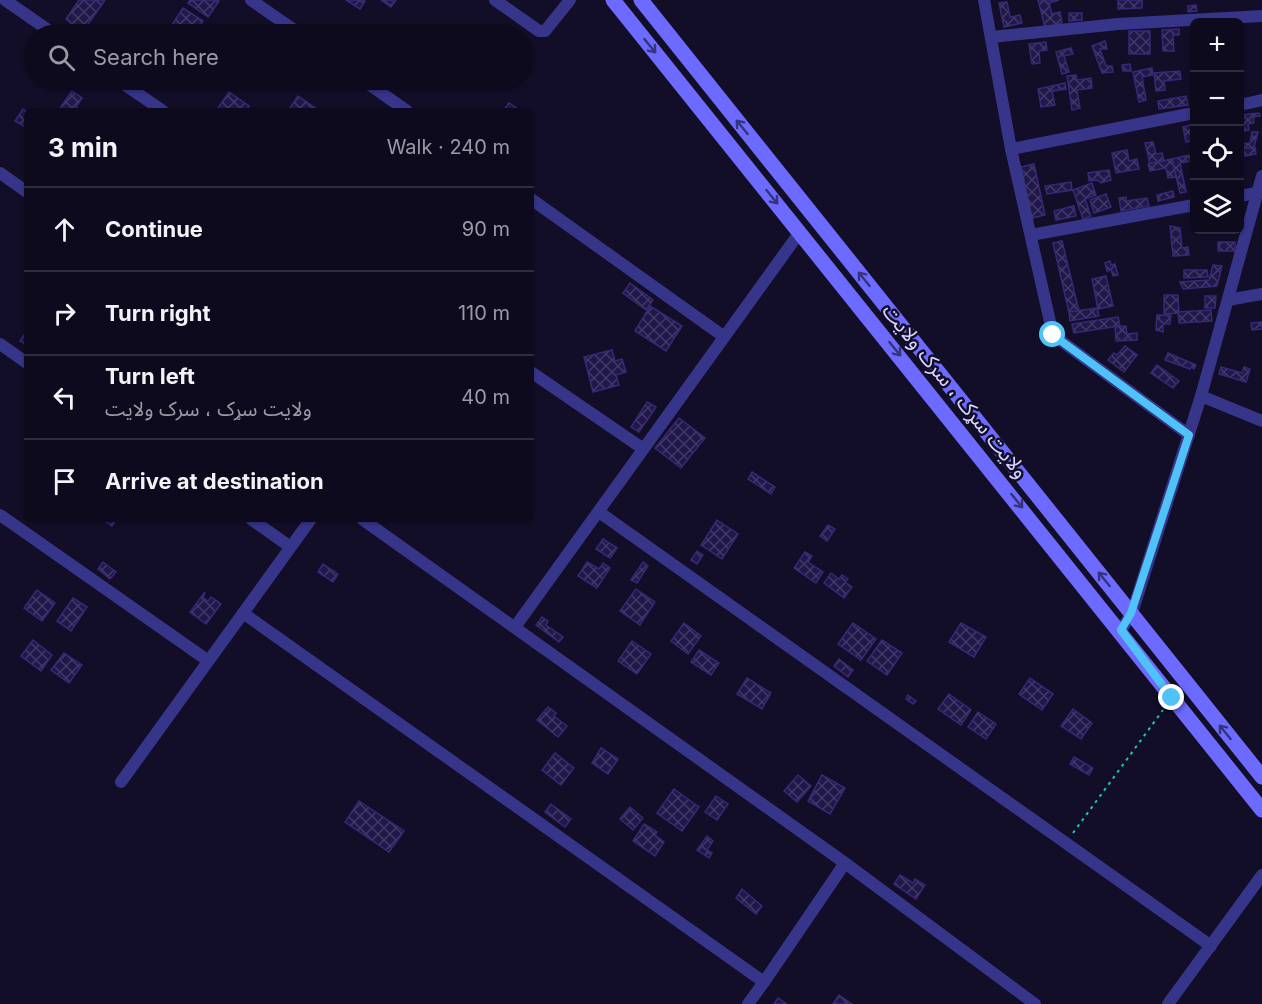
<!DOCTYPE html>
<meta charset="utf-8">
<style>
:root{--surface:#0e0a1e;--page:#1c182b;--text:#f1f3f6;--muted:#9b9aa4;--line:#2e2b3c}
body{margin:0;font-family:Inter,"Noto Sans Arabic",sans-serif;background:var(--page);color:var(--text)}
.controls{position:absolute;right:18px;top:18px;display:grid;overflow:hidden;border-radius:9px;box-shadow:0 2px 4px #0004}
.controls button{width:54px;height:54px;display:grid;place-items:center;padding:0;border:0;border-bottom:2px solid var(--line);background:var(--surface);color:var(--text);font:30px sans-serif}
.stop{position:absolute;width:18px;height:18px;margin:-14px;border:4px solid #4fc3f7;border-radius:50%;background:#fff}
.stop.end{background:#4fc3f7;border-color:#fff;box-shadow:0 2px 6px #0008}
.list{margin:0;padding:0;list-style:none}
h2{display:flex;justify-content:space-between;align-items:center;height:78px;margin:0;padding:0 24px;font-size:26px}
h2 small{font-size:20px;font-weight:400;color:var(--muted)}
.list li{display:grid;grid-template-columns:39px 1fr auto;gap:18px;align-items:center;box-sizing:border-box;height:84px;padding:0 24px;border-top:2px solid var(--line)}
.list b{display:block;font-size:22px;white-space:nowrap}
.list p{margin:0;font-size:20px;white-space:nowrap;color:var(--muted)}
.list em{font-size:20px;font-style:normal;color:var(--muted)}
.icon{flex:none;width:33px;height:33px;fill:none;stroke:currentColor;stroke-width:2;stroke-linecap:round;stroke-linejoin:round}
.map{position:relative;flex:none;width:1262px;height:1004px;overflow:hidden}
.search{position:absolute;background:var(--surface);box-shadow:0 2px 4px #0004;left:24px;top:24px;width:510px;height:66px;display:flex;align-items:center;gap:15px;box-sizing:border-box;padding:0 21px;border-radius:33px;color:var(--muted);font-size:22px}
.panel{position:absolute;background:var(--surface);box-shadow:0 2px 4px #0004;left:24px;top:108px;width:510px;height:414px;border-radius:9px}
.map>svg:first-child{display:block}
.building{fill:url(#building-cross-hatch);stroke:#372878;stroke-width:1.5}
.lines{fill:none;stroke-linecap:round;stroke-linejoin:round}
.path{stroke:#26c2b6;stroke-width:2;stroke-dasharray:3 4.5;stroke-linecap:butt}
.minor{stroke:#37358a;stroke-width:12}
.secondary{stroke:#6d6bff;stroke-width:15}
.oneway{stroke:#36337e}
.route{stroke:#4fc3f7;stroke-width:8}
.labels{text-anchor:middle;stroke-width:5;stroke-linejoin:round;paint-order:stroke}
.street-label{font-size:21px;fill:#d9d4ff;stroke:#120e28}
</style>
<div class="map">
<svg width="1262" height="1004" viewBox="0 0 1262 1004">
<defs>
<pattern id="building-cross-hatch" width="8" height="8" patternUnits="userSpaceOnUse" patternTransform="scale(1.5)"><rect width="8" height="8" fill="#21184a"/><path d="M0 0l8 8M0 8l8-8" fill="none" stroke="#413965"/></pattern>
</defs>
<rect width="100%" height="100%" fill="#120e28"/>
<!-- building -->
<g class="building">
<polygon points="79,0 105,0 82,33 66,19"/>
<polygon points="190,0 218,0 219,1 208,17 188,3"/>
<polygon points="346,0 363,0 365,1 360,9"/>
<polygon points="381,0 396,0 391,7"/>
<polygon points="1038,0 1059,0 1049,3 1052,14 1060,12 1062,23 1045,27"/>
<polygon points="1118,0 1142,0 1142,8 1118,9"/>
<polygon points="1007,2 1010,17 1020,15 1022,23 1004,27 999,3"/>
<polygon points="1196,5 1197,11 1188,12 1188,6"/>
<polygon points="183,8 203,21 195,34 174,34 168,31"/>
<polygon points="1069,13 1082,13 1082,20 1069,21"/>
<polygon points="313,26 323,32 327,28 337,34 317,34 310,30"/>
<polygon points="1179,29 1179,35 1173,35 1174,51 1163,51 1162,30"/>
<rect x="1129" y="31" width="21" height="23"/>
<polygon points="1105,41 1107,49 1100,49 1106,66 1112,66 1113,72 1102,73 1092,46"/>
<polygon points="1046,42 1047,50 1039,51 1040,63 1032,64 1029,44"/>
<polygon points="1071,48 1073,54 1064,56 1069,72 1062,74 1056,52"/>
<polygon points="1130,64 1131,71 1123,71 1122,65"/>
<polygon points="1152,68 1153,75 1142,77 1146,100 1139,102 1133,72"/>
<polygon points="1180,71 1181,79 1164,81 1165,90 1156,91 1154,73"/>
<polygon points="1076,75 1077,80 1091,78 1092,88 1077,90 1080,108 1072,110 1067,76"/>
<polygon points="1065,83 1066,89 1052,91 1055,105 1041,107 1038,89"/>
<polygon points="72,91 82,98 76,107 81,111 58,111"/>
<polygon points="229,92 249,106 246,111 222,111 218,108"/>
<polygon points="298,96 318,110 318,111 288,111"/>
<polygon points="1186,96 1188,105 1159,109 1158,101"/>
<polygon points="509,103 521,111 503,111"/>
<polygon points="23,109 27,112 27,128 15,121"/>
<polygon points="1259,113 1260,116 1253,117 1254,123 1248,124 1249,130 1240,132 1240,115"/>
<polygon points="1194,124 1194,140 1186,142 1183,127"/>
<polygon points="1252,132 1258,132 1254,147 1240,150 1240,144 1250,143"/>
<polygon points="1153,142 1156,154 1162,153 1164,161 1150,164 1145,143"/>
<polygon points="1255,147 1256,154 1240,157 1240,149"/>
<polygon points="1127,150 1129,161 1137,159 1139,169 1116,173 1112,153"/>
<polygon points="1194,154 1194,160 1186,162 1185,156"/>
<polygon points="1185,156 1186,162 1180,163 1186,192 1180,193 1172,159"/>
<polygon points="1172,159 1176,177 1168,178 1166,168 1150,171 1148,164"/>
<polygon points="1034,164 1045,215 1032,218 1021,167"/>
<polygon points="1109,170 1111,180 1101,183 1097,180 1089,181 1088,173"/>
<polygon points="1071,182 1072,190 1047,194 1045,186"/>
<polygon points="1092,183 1096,195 1085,199 1091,216 1083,219 1073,190"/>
<polygon points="1173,191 1174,197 1158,201 1157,195"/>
<polygon points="1106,194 1111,207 1094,213 1090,200"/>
<polygon points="1126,197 1126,201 1147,198 1149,206 1121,211 1119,198"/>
<polygon points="1074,206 1076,216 1056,220 1054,211"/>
<polygon points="1170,226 1180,228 1182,248 1188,247 1189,255 1173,256"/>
<polygon points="1062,241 1079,311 1069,313 1053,243"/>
<rect x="1218" y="242" width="17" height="9"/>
<polygon points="1110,261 1111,265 1115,264 1118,275 1113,276 1111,270 1107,271 1105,263"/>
<polygon points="1213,265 1222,266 1217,286 1183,289 1180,282 1209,280"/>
<polygon points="1184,270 1207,270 1208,277 1184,278"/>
<polygon points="1106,276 1113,306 1098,309 1092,279"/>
<polygon points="630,283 653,300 646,310 623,293"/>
<polygon points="1164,295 1178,295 1179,313 1164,314"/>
<polygon points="1205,296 1216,296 1215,308 1205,308"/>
<polygon points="650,306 682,326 666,351 635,331"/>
<polygon points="1097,308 1099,316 1070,321 1069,312"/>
<polygon points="1211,310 1212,321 1179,323 1178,312"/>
<polygon points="1157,315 1171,315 1170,324 1163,324 1163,332 1156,330"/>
<polygon points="1118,317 1120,326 1074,333 1072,324"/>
<polygon points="1262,322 1262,329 1252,330 1251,323"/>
<polygon points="1126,326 1127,334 1137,333 1137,340 1116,341 1115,327"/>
<polygon points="24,335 27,337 27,345 20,341"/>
<polygon points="1125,346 1137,355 1124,372 1108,360 1114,353 1117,355"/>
<polygon points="612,350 615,361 622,359 626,372 616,375 619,385 593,392 584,357"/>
<polygon points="1168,353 1196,365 1194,369 1191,367 1190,369 1165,360"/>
<polygon points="1157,365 1179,381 1173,388 1151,373"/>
<polygon points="1221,367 1242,373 1244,367 1250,369 1246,382 1219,374"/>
<polygon points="647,402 656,407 639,432 631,427"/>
<polygon points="679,418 705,438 681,468 655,448"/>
<polygon points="752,472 775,487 771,494 748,479"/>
<polygon points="102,519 117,519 112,526"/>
<polygon points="717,520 738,534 722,559 701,545"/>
<polygon points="828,525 835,529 827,541 820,536"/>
<polygon points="603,539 617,548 610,558 596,549"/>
<polygon points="697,551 703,555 697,564 691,560"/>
<polygon points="805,552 812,556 808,562 823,572 816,583 794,568"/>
<polygon points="103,562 116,572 110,579 98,569"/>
<polygon points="587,562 599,569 603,563 610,568 597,588 578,576"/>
<polygon points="643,562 648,566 637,583 631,580"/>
<polygon points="323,564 338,574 333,582 318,572"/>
<polygon points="831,573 839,579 842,575 848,579 845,582 852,587 844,598 824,583"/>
<polygon points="636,589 655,602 640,625 620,611"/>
<polygon points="37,590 55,603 42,621 24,608"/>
<polygon points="205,592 203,598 208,601 211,597 221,604 206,624 190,612"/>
<polygon points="73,598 87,607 71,631 57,621"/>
<polygon points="542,617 548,621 546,625 563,637 559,642 536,625"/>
<polygon points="684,623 701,636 688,654 671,641"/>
<polygon points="853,623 876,639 861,660 838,644"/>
<polygon points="961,623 986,637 974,657 949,642"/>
<polygon points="33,640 52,655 41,671 21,656"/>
<polygon points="882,640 902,653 887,675 867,661"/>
<polygon points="632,641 651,654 637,674 618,661"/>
<polygon points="699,650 719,663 711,675 691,662"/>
<polygon points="64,653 82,665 69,683 51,670"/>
<polygon points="839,659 853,670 848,677 834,666"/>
<polygon points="747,678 771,693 762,709 737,694"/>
<polygon points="1030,678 1053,694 1042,710 1019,694"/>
<polygon points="949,694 971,710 961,725 938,709"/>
<polygon points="908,695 916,701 913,704 906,699"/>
<polygon points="548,707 556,713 554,716 567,726 558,737 537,720"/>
<polygon points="1073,709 1092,723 1081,739 1061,726"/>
<polygon points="978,712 996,724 986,739 968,727"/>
<polygon points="601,748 618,759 608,774 592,763"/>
<polygon points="555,753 574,768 561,785 542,770"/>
<polygon points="1074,757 1093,768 1089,775 1070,764"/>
<polygon points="798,775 811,786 797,802 784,791"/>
<polygon points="822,775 845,788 830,814 808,801"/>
<polygon points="674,789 699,807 682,831 657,813"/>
<polygon points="716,796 728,804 717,820 705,812"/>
<polygon points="359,801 404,831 389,852 345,822"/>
<polygon points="551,804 571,819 565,827 545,812"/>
<polygon points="630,807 643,818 633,830 620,819"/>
<polygon points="644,824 657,832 655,835 664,842 655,856 633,841"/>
<polygon points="707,836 713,841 707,850 712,853 709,858 697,850"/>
<polygon points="900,875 913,883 915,879 925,885 916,899 894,884"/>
<polygon points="742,889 762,906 756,914 736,898"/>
<polygon points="839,995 852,1004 833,1004"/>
<polygon points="778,998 787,1004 774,1004"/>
</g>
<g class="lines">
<!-- path -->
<polyline class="path" points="1073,833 1163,710"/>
<!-- minor -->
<g class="minor">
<polyline points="5,0 54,34"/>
<polyline points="251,0 300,34"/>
<polyline points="495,0 539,31 545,31 570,0"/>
<polyline points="984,0 1011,149 1053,335 1189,435"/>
<polyline points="991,37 1118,24 1262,16"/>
<polyline points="118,80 163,111"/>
<polyline points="363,80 407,111"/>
<polyline points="1240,105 1262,100"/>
<polyline points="1011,149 1194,113"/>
<polyline points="0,173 27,192"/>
<polyline points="1240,196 1262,192"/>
<polyline points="531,199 723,336"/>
<polyline points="1031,235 1194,205"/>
<polyline points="1228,300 1262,294"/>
<polyline points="0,344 27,363"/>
<polyline points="531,372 642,448"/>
<polyline points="1201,396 1262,421"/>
<polyline points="599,512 1211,946"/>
<polyline points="0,515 207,660"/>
<polyline points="251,519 289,546"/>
<polyline points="362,519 845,863 1035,1004"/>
<polyline points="243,613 764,982 845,863"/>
<polyline points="515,627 800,232"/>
<polyline points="1121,630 1132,613 1201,396 1262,176"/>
<polyline points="121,782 311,519"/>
<polyline points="748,1004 764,982"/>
<polyline points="1168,1004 1262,875"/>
</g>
<!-- secondary -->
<g class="secondary">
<polyline points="613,0 1262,810"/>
<polyline points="641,0 1262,777"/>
</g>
</g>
<!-- one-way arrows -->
<defs><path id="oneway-shaft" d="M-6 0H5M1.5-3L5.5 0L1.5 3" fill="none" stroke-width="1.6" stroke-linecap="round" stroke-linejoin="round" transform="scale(1.5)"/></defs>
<g class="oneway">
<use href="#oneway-shaft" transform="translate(650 46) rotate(51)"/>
<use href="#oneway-shaft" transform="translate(742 127) rotate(-129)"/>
<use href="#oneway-shaft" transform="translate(772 197) rotate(51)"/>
<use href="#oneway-shaft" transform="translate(864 279) rotate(-129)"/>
<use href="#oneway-shaft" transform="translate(895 349) rotate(51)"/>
<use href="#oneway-shaft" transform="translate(1017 501) rotate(51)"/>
<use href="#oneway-shaft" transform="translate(1104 579) rotate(-129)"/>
<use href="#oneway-shaft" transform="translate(1225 732) rotate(-129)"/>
</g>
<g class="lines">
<!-- route -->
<polyline class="route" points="1053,335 1189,435 1131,613 1121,630 1172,698"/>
</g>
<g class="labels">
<!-- street labels -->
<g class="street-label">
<text transform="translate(955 391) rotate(51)" y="7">ولایت سړک ، سرک ولایت</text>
</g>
</g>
</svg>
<div class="controls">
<button>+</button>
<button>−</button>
<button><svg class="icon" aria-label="locate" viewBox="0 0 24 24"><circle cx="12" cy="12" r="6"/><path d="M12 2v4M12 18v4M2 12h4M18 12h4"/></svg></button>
<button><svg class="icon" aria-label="layers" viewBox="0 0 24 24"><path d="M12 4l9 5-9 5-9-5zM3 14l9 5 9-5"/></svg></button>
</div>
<div class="stop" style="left:1053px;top:335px"></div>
<div class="stop end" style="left:1172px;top:698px"></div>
<div class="search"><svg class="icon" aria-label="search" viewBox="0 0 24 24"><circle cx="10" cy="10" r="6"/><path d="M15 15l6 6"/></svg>Search here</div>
<section class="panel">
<h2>3 min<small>Walk · 240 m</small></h2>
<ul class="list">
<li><svg class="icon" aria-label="ahead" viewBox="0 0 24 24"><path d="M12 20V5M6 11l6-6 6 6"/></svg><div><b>Continue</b></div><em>90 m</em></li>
<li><svg class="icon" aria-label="right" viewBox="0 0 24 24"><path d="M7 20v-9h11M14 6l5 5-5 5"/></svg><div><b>Turn right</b></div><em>110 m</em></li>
<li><svg class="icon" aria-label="left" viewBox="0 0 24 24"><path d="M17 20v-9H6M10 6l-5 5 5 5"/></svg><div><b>Turn left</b><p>ولایت سړک ، سرک ولایت</p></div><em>40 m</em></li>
<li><svg class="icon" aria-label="arrive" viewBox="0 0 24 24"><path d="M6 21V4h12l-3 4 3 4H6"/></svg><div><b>Arrive at destination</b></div></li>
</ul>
</section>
</div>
